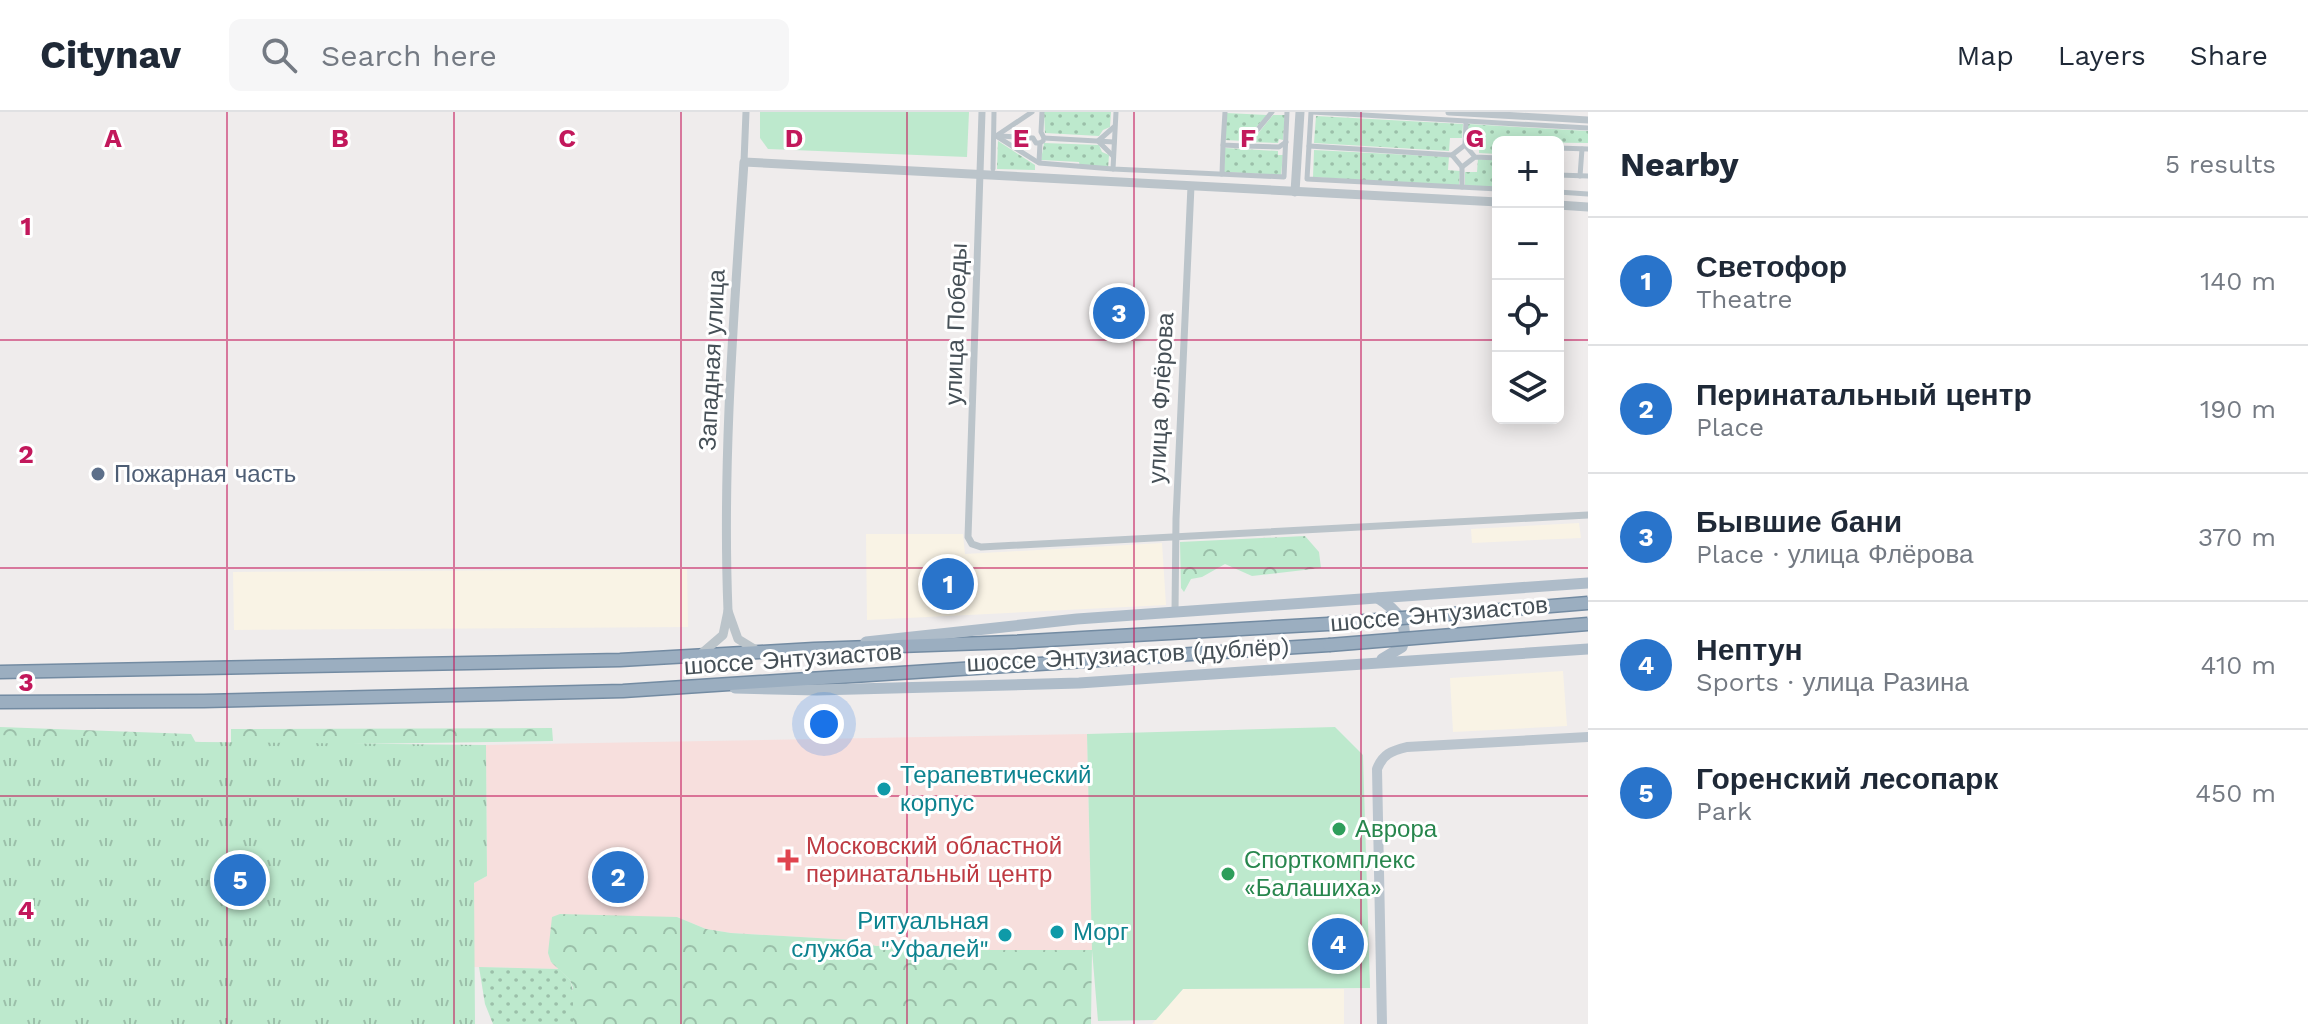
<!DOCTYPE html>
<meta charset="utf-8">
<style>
:root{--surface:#fff;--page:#f6f6f7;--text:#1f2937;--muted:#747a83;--line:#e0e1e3;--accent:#2974cb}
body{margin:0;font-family:"Work Sans",sans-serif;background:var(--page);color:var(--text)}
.controls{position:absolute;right:24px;top:24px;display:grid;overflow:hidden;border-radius:12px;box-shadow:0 4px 20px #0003}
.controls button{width:72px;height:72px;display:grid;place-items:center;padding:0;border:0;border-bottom:2px solid var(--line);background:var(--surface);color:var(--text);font:40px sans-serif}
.you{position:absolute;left:824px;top:612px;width:28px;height:28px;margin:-20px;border:6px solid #fff;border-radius:50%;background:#1a73e8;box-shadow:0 0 0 12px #1a73e833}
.badge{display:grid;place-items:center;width:52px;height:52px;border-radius:50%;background:var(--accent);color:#fff;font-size:26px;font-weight:700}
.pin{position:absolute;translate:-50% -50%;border:4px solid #fff;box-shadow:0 2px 8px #0006}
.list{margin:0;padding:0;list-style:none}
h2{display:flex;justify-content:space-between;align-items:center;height:104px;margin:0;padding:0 32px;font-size:34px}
h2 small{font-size:26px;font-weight:400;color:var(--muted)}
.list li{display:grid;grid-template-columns:52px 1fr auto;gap:24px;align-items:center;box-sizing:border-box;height:128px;padding:0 32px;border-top:2px solid var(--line)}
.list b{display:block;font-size:30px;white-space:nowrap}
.list p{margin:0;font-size:26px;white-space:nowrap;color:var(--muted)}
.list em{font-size:26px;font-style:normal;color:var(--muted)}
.icon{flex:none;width:44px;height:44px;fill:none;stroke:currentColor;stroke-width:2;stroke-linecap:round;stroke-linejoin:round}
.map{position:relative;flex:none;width:1588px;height:912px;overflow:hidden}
header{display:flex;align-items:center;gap:48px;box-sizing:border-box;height:112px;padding:0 40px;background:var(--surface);border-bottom:2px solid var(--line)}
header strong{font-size:38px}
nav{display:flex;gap:44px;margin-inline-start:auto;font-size:28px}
.search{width:560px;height:72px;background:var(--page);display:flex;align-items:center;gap:20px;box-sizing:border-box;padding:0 28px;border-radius:12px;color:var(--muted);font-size:30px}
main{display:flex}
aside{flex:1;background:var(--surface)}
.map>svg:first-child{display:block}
.commercial{fill:#f9f3e5}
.medical{fill:#f7dfdd}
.grass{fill:url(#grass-dots)}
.forest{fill:url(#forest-crowns)}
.park{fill:url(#park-tufts)}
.garden{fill:#bde9cd}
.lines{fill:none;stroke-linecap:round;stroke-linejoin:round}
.trunk-casing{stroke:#738ba2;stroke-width:15}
.pedestrian{stroke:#bbc4ca;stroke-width:5}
.minor{stroke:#bbc4ca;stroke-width:7}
.tertiary{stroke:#bbc4ca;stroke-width:9}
.secondary{stroke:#bbc5ce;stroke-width:10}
.primary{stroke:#aebcc9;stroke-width:11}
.trunk{stroke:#9baec0;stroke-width:12}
.trunk-bridge-casing{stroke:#738ba2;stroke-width:15;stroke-linecap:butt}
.trunk-bridge{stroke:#9baec0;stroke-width:12}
.grid{fill:none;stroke:#c2185b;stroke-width:2;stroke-opacity:0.55}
.service-dot{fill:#5c6f8a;stroke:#fff;stroke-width:3}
.culture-dot{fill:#0f9aa8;stroke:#fff;stroke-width:3}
.leisure-dot{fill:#2e9e5b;stroke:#fff;stroke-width:3}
.health-dot{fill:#e0444e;stroke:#fff;stroke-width:3}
.labels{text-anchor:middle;stroke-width:6;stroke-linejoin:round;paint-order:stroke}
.street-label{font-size:24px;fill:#465057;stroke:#fff}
.service-label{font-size:24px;fill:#4e5e75;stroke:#fff;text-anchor:start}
.culture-label{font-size:24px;fill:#0d838f;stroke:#fff;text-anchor:start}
.leisure-label{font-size:24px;fill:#27864d;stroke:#fff;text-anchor:start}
.health-label{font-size:24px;fill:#be3a42;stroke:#fff;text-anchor:start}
.grid-label{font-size:26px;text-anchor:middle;font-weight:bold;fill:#c2185b;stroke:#fff;stroke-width:6;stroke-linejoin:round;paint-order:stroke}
</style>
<header>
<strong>Citynav</strong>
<div class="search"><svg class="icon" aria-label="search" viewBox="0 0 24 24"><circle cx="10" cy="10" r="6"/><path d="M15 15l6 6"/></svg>Search here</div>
<nav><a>Map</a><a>Layers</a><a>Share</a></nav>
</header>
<main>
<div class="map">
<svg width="1588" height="912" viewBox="0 0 1588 912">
<defs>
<pattern id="grass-dots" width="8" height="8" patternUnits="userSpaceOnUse" patternTransform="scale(2)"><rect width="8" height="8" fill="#bde9cd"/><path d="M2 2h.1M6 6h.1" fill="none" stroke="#9bbfa9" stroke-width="1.8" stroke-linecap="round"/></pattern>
<pattern id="forest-crowns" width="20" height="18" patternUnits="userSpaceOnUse" patternTransform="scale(2)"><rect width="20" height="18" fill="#bde9cd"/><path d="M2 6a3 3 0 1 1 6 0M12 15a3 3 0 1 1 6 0" fill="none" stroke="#9bbfa9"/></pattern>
<pattern id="park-tufts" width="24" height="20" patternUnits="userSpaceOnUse" patternTransform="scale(2)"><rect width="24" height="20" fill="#bde9cd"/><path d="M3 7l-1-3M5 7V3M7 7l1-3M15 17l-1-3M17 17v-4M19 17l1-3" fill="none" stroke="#9bbfa9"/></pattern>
</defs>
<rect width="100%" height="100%" fill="#efecec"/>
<!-- commercial -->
<g class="commercial">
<polygon points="1579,411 1581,426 1472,431 1471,417"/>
<polygon points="866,422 963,422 965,442 1162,431 1166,493 867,508"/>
<polygon points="687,457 688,515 234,518 233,460"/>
<polygon points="1563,559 1567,614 1453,620 1450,566"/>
<polygon points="1183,877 1344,877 1344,912 1152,912"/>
</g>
<!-- medical -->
<polygon class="medical" points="1087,622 1092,838 982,838 949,832 876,834 852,828 731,821 706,817 677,805 551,850 559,857 474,855 474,771 487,764 486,633"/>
<!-- grass -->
<g class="grass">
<polygon points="1044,0 1111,0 1110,15 1103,18 1099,24 1045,21"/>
<polygon points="1226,1 1267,3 1244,29 1225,28"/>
<polygon points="1273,3 1285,3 1283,28 1279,27 1278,31 1251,30"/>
<polygon points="1316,4 1463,12 1462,26 1450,26 1449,39 1314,31"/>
<polygon points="1468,12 1588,19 1588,31 1498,30 1498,42 1479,41 1479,28 1467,27"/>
<polygon points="998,29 1035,53 1035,58 997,57"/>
<polygon points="1044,31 1099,33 1102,40 1109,43 1108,57 1080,55 1079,50 1041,48"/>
<polygon points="1225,36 1278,39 1278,43 1283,43 1281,63 1224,60"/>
<polygon points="1314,38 1449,45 1448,58 1460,59 1459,74 1313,65"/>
<polygon points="1478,47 1498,48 1498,76 1465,74 1465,60 1477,60"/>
<polygon points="479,855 559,857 570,868 582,912 493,912 485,892"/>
</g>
<!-- forest -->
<g class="forest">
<polygon points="1305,424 1319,440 1321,456 1252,464 1225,452 1202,465 1191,467 1184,480 1181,476 1180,430"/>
<polygon points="0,615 191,622 196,631 0,661"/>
<polygon points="552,616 553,629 284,633 231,640 231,617"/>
<polygon points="560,802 677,805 706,817 731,821 852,828 876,834 949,832 982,838 1092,838 1091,912 573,912 573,876 570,868 551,850 548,841 552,805"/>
</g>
<!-- park -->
<polygon class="park" points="0,623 202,630 486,633 487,764 474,771 475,912 0,912"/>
<!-- garden -->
<g class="garden">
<polygon points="760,0 969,0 967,45 768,37 760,26"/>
<polygon points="1335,615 1363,643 1370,876 1183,877 1156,908 1098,909 1092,838 1087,622"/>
</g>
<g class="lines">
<!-- trunk casing -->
<g class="trunk-casing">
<g id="trunk">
<polyline points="0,560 620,548 814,537 1013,530 1328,512"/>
<polyline points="0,590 204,589 623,579 1329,533"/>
</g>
</g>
<!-- pedestrian -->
<g class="pedestrian">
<polyline points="1032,0 996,24 1039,51 1113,57"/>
<polyline points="1042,0 1041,20 1044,26"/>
<polyline points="1116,0 1113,57 1284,65 1287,0"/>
<polyline points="1225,0 1223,33 1244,34"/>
<polyline points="1272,0 1244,34 1279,35 1286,30"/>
<polyline points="1311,0 1307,67 1498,77"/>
<polyline points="1312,0 1588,16"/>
<polyline points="999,24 1033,26 1036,31 1040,31"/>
<polyline points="1044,26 1114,30"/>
<polyline points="1465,33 1466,10"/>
<polyline points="1309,34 1452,43"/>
<polyline points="1558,36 1588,37"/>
<polyline points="1113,44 1098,29 1114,15"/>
<polyline points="1475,45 1465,33 1452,43 1462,55 1475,45 1498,46"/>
<polyline points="1039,50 1040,31 1043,29"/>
<polyline points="993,57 994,0"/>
<polyline points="1222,62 1223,33"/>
<polyline points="1558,63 1588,64"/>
<polyline points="1580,64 1582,37"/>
<polyline points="1462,75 1462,55"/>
<polyline points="1558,80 1588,82"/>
</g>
<!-- minor -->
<g class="minor">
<polyline points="982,0 968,425 972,432 981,435 1588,403"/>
<polyline points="1449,0 1588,8"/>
<polyline points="744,50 746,0"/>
<polyline points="1175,500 1176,407 1191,74"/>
</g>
<!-- tertiary -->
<g class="tertiary">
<polyline points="1295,80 1300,0"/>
<polyline points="1558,93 1588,95"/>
<path d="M 728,499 C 722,349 734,200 744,50 L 1498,90"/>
<polyline points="701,542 723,523 728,499 738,527 756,538"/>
</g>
<!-- secondary -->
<path class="secondary" d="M 1382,912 L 1377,657 C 1383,642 1391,639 1407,635 L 1588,625"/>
<!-- primary -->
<g class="primary">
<path d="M 1378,486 C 1397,498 1410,512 1402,535 L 1382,547"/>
<polyline points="866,530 1077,507 1588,471"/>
<polyline points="735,576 817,578 1079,571 1588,537"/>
</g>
<!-- trunk -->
<use href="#trunk" class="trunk"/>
<!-- trunk-bridge casing -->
<g class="trunk-bridge-casing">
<g id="trunk-bridge">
<polyline points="1328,512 1588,491"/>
<polyline points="1329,533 1588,512"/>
</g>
</g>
<!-- trunk-bridge -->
<use href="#trunk-bridge" class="trunk-bridge"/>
</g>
<!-- grid -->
<path class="grid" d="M 227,0 L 227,912M 454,0 L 454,912M 681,0 L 681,912M 907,0 L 907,912M 1134,0 L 1134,912M 1361,0 L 1361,912M 0,228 L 1498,228M 1558,228 L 1588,228M 0,456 L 1588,456M 0,684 L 1588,684"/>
<!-- markers -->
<circle class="service-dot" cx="98" cy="362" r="8"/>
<g class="culture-dot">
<circle cx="884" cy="677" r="8"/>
<circle cx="1057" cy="820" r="8"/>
<circle cx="1005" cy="823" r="8"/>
</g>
<g class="leisure-dot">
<circle cx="1339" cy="717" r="8"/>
<circle cx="1228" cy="762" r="8"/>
</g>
<path class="health-dot" d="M784 736h8v8h8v8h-8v8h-8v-8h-8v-8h8z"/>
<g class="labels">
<!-- street labels -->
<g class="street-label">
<text transform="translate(956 212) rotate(-88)" y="8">улица Победы</text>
<text transform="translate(712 248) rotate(-87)" y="8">Западная улица</text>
<text transform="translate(1161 286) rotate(-87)" y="8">улица Флёрова</text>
<text transform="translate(1439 502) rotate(-5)" y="8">шоссе Энтузиастов</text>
<text transform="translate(1128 543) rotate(-3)" y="8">шоссе Энтузиастов (дублёр)</text>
<text transform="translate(793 547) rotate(-4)" y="8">шоссе Энтузиастов</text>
</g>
<!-- service labels -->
<g class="service-label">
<text x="114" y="370">Пожарная часть</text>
</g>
<!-- culture labels -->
<g class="culture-label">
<text x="900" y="671">Терапевтический<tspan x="900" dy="28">корпус</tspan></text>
<text x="989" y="817" text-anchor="end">Ритуальная<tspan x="989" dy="28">служба "Уфалей"</tspan></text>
<text x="1073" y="828">Морг</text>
</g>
<!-- leisure labels -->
<g class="leisure-label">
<text x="1355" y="725">Аврора</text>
<text x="1244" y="756">Спорткомплекс<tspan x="1244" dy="28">«Балашиха»</tspan></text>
</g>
<!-- health labels -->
<g class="health-label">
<text x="806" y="742">Московский областной<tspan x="806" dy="28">перинатальный центр</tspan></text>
</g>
</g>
<g class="grid-label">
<text x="113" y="35">A</text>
<text x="340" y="35">B</text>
<text x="567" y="35">C</text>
<text x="794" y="35">D</text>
<text x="1021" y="35">E</text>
<text x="1248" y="35">F</text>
<text x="1475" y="35">G</text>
<text x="26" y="123">1</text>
<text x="26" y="351">2</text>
<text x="26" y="579">3</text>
<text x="26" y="807">4</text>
</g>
</svg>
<div class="controls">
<button>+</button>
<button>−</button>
<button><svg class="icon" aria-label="locate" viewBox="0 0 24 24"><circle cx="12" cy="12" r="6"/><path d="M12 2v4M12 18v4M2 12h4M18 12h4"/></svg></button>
<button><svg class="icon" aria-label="layers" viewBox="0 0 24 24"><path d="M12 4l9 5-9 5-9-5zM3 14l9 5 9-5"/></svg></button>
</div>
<div class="you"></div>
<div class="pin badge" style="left:948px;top:472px">1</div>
<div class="pin badge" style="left:618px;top:765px">2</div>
<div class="pin badge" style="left:1119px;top:201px">3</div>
<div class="pin badge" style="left:1338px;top:832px">4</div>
<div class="pin badge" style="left:240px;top:768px">5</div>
</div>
<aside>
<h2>Nearby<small>5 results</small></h2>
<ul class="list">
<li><span class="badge">1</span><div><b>Светофор</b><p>Theatre</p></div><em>140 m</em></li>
<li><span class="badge">2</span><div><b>Перинатальный центр</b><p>Place</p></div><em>190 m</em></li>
<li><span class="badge">3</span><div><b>Бывшие бани</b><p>Place · улица Флёрова</p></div><em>370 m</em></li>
<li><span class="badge">4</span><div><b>Нептун</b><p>Sports · улица Разина</p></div><em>410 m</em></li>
<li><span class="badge">5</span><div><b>Горенский лесопарк</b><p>Park</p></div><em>450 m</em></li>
</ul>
</aside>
</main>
